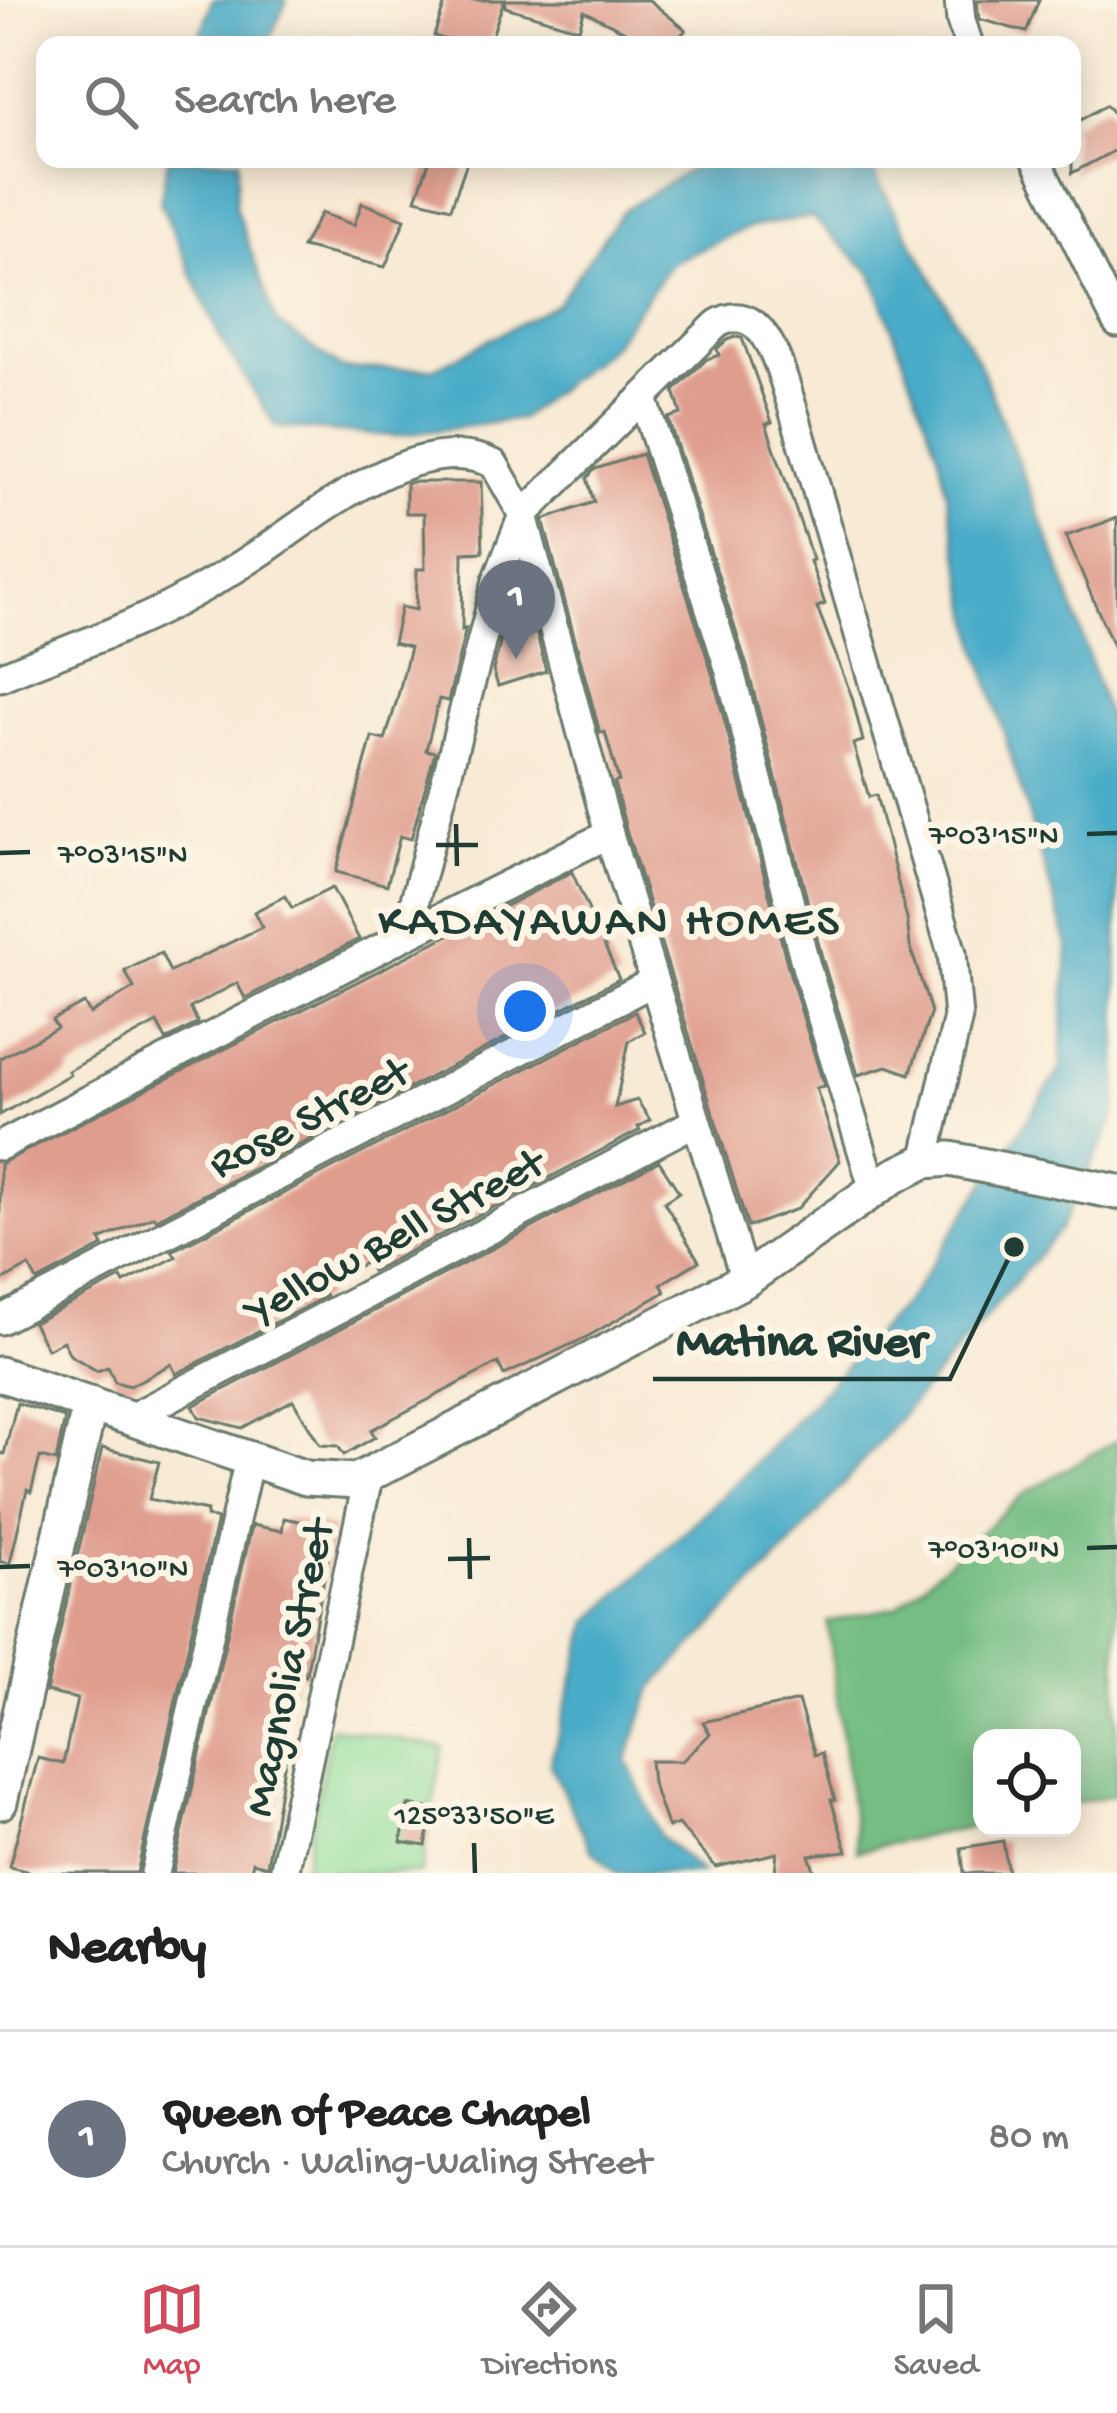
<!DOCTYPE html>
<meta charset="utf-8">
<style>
:root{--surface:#fff;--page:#f2f2f2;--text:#222;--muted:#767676;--line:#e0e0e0;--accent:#d1495b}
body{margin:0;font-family:"Gochi Hand",sans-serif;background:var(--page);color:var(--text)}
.controls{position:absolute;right:36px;bottom:36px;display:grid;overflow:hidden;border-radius:24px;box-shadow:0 6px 30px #0003}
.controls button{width:108px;height:108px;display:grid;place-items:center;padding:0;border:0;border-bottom:3px solid var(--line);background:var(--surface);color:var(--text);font:60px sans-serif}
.you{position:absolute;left:525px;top:1011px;width:42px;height:42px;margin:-30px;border:9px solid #fff;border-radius:50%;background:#1a73e8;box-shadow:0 0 0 18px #1a73e833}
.badge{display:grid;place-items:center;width:78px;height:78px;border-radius:50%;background:var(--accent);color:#fff;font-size:39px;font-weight:700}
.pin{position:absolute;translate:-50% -99px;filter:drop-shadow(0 3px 6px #0008)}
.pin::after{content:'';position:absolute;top:63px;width:42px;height:36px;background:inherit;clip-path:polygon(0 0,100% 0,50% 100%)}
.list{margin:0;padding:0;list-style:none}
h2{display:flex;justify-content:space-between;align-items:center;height:156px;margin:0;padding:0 48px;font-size:51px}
h2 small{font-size:39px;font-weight:400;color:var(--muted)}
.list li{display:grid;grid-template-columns:78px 1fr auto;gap:36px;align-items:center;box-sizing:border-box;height:216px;padding:0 48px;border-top:3px solid var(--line)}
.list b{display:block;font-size:45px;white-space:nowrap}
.list p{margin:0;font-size:39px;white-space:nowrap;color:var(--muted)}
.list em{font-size:39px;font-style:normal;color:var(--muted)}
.icon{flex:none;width:66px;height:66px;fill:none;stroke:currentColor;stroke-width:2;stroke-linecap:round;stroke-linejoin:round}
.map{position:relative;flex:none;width:1117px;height:1873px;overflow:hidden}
.search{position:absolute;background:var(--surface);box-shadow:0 6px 30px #0003;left:36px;right:36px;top:36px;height:132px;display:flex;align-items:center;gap:30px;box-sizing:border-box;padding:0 42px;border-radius:24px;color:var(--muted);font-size:45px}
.sheet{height:372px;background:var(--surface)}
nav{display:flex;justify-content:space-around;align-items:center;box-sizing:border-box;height:168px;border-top:3px solid var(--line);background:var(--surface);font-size:33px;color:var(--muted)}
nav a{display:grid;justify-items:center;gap:6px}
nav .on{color:var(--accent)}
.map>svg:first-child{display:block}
.green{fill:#90de9c;stroke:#588e68;stroke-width:3}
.forest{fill:#74bd84;stroke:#4a7d5c;stroke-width:3}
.water{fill:#48acc8;stroke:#34747e;stroke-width:3}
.building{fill:#df9d8e}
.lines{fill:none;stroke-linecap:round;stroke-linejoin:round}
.minor-casing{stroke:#6b7a6c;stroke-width:33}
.tertiary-casing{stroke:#6b7a6c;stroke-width:39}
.minor{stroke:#fff;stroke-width:27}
.tertiary{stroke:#fff;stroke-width:33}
.ticks{fill:none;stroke:#1f3d34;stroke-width:4.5}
.labels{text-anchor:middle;stroke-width:12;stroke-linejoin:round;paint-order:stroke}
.street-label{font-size:45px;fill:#1f3d34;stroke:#fcf5e5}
.neighbourhood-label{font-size:48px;letter-spacing:3px;fill:#1f3d34;stroke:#fcf5e5}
.ticks-label{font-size:30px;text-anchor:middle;fill:#1f3d34;stroke:#fcf5e5;stroke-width:12;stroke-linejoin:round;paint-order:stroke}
.leader{fill:none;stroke:#1f3d34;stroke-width:4.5}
.callout-dot{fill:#1f3d34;stroke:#fcf5e5;stroke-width:4.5}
.callout-label{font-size:48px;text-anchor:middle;font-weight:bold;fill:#1f3d34;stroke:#fcf5e5;stroke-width:12;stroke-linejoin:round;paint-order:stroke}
</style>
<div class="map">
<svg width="1117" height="1873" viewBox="0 0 1117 1873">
<rect width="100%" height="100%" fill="#fcf5e5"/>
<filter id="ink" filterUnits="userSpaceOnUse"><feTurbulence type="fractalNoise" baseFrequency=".00833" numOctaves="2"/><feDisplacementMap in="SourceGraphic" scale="24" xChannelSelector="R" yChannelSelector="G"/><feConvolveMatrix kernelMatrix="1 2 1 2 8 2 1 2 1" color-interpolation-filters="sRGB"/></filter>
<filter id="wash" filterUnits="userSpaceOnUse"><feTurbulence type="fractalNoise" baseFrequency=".004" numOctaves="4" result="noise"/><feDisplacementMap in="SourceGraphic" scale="48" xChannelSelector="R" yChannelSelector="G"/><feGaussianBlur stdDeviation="2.7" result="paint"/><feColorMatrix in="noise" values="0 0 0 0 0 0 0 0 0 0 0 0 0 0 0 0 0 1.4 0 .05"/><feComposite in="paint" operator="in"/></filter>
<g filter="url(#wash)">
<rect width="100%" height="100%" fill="#f8ead4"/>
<!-- green -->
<polygon class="green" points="331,1727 443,1748 421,1873 303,1873"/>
<!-- forest -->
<polygon class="forest" points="1117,1440 1117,1794 1072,1804 1072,1738 982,1738 982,1824 857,1851 827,1622 897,1607 1025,1493"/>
<!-- water -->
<g class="water">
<polygon points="212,0 287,0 267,45 197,45"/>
<polygon points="168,159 239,159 235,206 276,322 343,369 435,368 557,304 622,211 707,159 866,159 979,363 1060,567 1117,746 1117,1104 1113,1121 1060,1230 787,1550 653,1687 627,1759 660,1836 702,1873 616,1873 591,1849 550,1764 589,1622 743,1476 910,1297 1060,1070 1068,946 978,647 939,455 872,274 812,217 750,227 671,263 611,347 520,419 395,436 276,427 221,340 160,202"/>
</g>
<g id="blocks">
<!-- building -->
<g class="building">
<polygon points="446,0 504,0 489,45 461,45 434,36"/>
<polygon points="506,0 649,0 686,30 671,45 652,45 584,11 579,29 505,7"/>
<polygon points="977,0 1039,0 1026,32 979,19"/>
<polygon points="1106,105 1117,117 1117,149 1072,173 1072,125"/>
<polygon points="430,159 468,159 451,208 416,199"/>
<polygon points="362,203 405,219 385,267 302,247 321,213 354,225"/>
<polygon points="735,337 742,338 772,422 766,424 813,560 810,561 825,604 817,607 852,697 863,741 853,744 869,797 876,795 907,919 910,946 931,1012 910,1074 887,1066 858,1075 823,961 747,666 668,418 681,414 674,391 707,359 719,355 717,349 727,340"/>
<polygon points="642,454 713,676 789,971 824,1086 816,1088 840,1161 797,1209 748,1227 626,829 614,783 619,781 605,732 600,733 543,520 594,502 587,478 595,469"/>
<polygon points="411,482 481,482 483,552 463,553 462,630 466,628 448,701 439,699 426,750 435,752 411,839 400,836 387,885 336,872 372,737 385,740 397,700 410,647 393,643 401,607 416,610 417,569 425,569 424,513 406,513 406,484"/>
<polygon points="1117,518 1117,655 1066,536"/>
<polygon points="510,615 536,631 546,671 498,686 493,670 507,616"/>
<polygon points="572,872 619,979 357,1115 351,1104 307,1126 313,1138 156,1219 154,1216 100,1240 103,1246 37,1281 29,1266 0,1282 0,1164"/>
<polygon points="332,888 359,939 245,998 237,983 190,1008 198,1023 166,1040 157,1023 68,1071 70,1074 0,1115 0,1058 57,1028 52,1020 84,1003 90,1014 134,988 125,971 161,953 170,972 262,927 254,912 285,896 292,908"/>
<polygon points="635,1012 645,1032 629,1041 615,1107 637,1100 650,1120 638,1127 640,1130 372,1271 367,1262 320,1285 326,1296 176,1374 171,1364 130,1386 115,1382 108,1367 97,1371 70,1355 63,1341 47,1349 33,1323 121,1278 124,1283 176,1257 172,1251"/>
<polygon points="659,1161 679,1192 664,1202 699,1261 661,1284 665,1292 585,1338 504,1375 498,1363 371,1430 375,1437 344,1455 338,1446 320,1445 293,1400 242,1428 199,1417 193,1406"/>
<polygon points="17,1403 65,1418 56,1461 40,1457 31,1492 27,1490 10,1563 0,1562 0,1453 4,1454"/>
<polygon points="102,1448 159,1462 149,1499 207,1511 206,1517 217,1519 137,1873 35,1873 9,1867 38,1758 63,1764 77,1699 46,1692"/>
<polygon points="284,1518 333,1528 306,1676 296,1674 276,1759 285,1760 267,1866 253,1862 250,1873 173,1873 252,1525 282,1531"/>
<polygon points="798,1701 815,1755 822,1753 835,1800 831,1800 847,1851 809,1855 815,1873 775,1873 777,1853 716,1867 678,1824 668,1828 652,1783 650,1761 682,1761 710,1734 703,1722"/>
<polygon points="408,1805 432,1809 426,1846 401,1842"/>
<polygon points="1003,1841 1008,1873 964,1873 961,1848"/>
</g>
</g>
</g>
<g filter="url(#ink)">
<use href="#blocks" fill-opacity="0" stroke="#6b7a6c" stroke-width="3"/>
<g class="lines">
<!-- minor casing -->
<g class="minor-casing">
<g id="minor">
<polyline points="959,0 961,21 969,45"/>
<polyline points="1036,159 1117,323"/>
<polyline points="643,398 730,671 806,966 874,1190"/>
<path d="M 0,677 C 59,652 121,632 177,602 C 207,586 236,569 264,550 C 321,511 420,429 494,464 L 523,515 L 609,834 L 745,1280"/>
<path d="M 406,935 L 497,581 L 523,515 L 717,324 C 766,295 782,377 793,409 L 952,953 L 958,1017 L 925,1161"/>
<polyline points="0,1146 406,935 609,834"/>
<polyline points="0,1320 653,982"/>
<polyline points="131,1418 695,1122"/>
<polyline points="155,1873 249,1459"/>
<polyline points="284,1873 368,1478"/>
</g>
</g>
<!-- tertiary casing -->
<g class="tertiary-casing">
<g id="tertiary">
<polyline points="0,1374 306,1478 356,1481 745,1280 894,1176 925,1161 950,1159 1117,1192"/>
<polyline points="0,1802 90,1404"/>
</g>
</g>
<!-- minor -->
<use href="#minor" class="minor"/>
<!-- tertiary -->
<use href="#tertiary" class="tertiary"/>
</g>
</g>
<!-- ticks -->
<path class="ticks" d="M 456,824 L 457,866M 1087,834 L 1117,833M 436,845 L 478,845M 0,853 L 30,852M 469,1538 L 470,1579M 1087,1548 L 1117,1547M 448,1559 L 490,1558M 0,1567 L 30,1566M 474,1843 L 475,1873"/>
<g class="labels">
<!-- street labels -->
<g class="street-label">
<text transform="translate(307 1114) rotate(-27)" y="16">Rose Street</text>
<text transform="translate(393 1233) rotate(-28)" y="16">Yellow Bell Street</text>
<text transform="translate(285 1667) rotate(-78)" y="16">Magnolia Street</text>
</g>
<!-- neighbourhood labels -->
<g class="neighbourhood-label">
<text x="610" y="933">KADAYAWAN HOMES</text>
</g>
</g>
<g class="ticks-label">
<text x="994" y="844">7°03'15"N</text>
<text x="123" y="863">7°03'15"N</text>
<text x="994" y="1558">7°03'10"N</text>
<text x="123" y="1577">7°03'10"N</text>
<text x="474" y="1824">125°33'50"E</text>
</g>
<!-- callouts -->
<path class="leader" d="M1014 1247L950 1379H653"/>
<circle class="callout-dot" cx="1014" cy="1247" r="12"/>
<g class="callout-label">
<text x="801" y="1354">Matina River</text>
</g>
</svg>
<div class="controls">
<button><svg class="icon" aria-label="locate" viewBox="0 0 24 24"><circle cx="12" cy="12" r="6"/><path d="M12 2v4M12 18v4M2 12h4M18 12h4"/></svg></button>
</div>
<div class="you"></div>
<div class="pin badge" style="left:516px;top:659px;background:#6b7280">1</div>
<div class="search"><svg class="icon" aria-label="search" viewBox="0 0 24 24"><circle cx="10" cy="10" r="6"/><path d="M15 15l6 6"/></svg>Search here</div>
</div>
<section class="sheet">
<h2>Nearby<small></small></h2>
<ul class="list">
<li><span class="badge" style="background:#6b7280">1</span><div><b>Queen of Peace Chapel</b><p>Church · Waling-Waling Street</p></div><em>80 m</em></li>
</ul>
</section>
<nav>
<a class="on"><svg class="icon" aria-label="map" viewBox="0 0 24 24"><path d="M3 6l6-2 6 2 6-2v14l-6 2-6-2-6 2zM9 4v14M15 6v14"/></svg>Map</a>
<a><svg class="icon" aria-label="directions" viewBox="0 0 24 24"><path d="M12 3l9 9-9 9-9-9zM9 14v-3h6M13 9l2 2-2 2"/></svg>Directions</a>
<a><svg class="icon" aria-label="saved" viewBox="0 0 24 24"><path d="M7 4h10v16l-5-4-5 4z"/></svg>Saved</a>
</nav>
